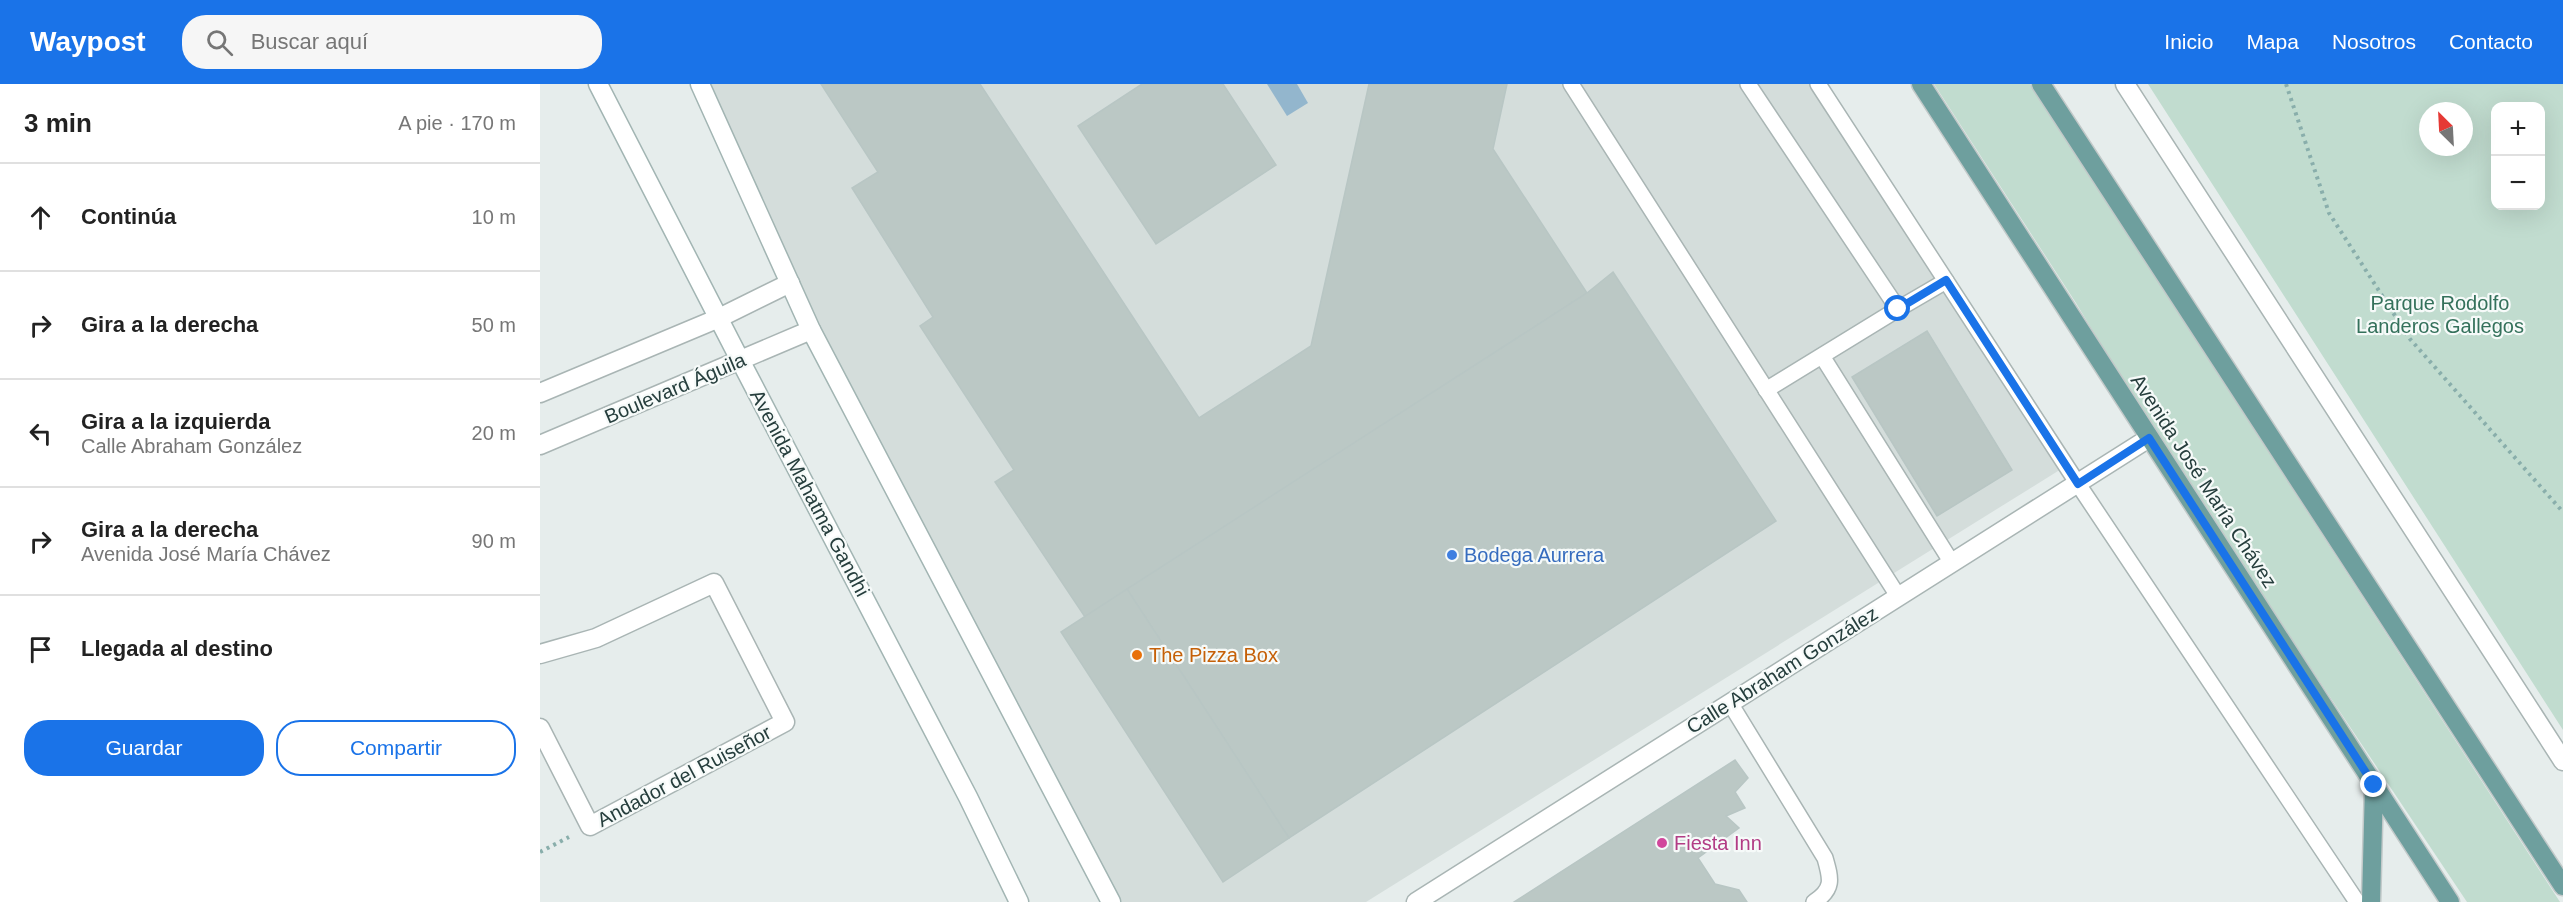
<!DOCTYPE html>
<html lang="es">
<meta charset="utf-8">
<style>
:root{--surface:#fff;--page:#f6f6f6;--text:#222;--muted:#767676;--line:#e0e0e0;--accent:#1a73e8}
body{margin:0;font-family:Arial,sans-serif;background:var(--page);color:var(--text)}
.controls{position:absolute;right:18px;top:18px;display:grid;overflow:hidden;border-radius:12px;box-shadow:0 6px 24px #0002}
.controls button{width:54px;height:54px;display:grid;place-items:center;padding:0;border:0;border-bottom:2px solid var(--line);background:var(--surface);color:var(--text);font:30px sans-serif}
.compass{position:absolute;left:1879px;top:18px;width:54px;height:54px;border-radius:50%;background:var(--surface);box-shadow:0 6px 24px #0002;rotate:336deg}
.stop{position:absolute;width:18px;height:18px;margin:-14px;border:4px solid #1a73e8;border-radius:50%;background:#fff}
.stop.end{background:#1a73e8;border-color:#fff;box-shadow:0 2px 6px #0008}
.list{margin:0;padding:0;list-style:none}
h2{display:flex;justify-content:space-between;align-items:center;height:78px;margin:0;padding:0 24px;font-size:26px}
h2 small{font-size:20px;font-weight:400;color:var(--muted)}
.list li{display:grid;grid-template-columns:39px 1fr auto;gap:18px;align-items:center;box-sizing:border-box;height:108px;padding:0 24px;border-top:2px solid var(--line)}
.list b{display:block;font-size:22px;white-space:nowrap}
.list p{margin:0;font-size:20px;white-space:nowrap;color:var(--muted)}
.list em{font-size:20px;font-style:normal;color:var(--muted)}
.actions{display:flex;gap:12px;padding:18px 24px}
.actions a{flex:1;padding:14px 0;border:2px solid var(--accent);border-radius:24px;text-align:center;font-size:21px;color:var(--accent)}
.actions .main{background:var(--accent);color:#fff}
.icon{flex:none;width:33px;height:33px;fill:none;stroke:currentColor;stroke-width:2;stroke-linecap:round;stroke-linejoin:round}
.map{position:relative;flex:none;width:2023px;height:818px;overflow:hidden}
header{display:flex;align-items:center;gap:36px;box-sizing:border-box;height:84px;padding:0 30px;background:var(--accent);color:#fff}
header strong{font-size:28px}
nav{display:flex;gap:33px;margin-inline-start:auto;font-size:21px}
.search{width:420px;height:54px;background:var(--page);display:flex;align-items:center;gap:15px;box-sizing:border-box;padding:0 21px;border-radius:24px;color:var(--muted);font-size:22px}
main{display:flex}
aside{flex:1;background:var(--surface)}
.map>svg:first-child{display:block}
.built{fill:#d4dddb}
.green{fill:#c1dccf;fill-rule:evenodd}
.water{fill:#93b6cd}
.building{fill:#bbc8c5;stroke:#b8c6c4;stroke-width:1.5}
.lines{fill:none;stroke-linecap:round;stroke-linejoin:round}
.service-casing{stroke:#a9b5b4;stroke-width:18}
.minor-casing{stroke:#a9b5b4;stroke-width:21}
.tertiary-casing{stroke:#a9b5b4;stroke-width:21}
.secondary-casing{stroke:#a2b5b3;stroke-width:21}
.primary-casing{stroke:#c2c9c9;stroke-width:21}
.path{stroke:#89aeab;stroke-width:4;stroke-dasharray:3 4.5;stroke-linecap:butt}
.service{stroke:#fff;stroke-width:15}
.minor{stroke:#fff;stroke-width:18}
.tertiary{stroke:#fff;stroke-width:18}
.secondary{stroke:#fff;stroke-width:18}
.primary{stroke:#6e9f9e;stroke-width:18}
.route{stroke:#1a73e8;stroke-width:8}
.shop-dot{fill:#3f7fe0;stroke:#f6faf9;stroke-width:2}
.food-dot{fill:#e8710a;stroke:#f6faf9;stroke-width:2}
.hotel-dot{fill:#d1479c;stroke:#f6faf9;stroke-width:2}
.labels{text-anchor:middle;stroke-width:4.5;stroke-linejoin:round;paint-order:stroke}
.park-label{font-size:20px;fill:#34715b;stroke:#f6faf9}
.street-label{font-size:20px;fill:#263e3d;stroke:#f6faf9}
.shop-label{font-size:20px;fill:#366cbe;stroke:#f6faf9;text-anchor:start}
.food-label{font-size:20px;fill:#c56008;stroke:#f6faf9;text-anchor:start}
.hotel-label{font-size:20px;fill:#b23c85;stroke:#f6faf9;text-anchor:start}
</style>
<header>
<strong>Waypost</strong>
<div class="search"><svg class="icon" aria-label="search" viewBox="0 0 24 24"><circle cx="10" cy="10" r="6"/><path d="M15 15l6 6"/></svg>Buscar aquí</div>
<nav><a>Inicio</a><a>Mapa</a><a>Nosotros</a><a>Contacto</a></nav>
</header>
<main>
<aside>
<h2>3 min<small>A pie · 170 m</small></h2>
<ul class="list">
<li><svg class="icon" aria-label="ahead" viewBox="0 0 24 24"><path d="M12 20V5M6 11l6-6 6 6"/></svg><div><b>Continúa</b></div><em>10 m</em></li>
<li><svg class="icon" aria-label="right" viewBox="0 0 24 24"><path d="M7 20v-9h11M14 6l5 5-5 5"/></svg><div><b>Gira a la derecha</b></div><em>50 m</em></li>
<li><svg class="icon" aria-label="left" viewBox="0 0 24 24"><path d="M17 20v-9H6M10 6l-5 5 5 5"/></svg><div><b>Gira a la izquierda</b><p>Calle Abraham González</p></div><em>20 m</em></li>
<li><svg class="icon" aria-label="right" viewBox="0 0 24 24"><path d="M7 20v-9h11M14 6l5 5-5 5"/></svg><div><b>Gira a la derecha</b><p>Avenida José María Chávez</p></div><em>90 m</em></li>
<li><svg class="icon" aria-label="arrive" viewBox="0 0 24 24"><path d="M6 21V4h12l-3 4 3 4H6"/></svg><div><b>Llegada al destino</b></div></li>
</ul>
<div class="actions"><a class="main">Guardar</a><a>Compartir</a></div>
</aside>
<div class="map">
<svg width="2023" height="818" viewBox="0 0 2023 818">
<rect width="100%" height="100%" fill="#e6edec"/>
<!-- built -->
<polygon class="built" points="154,0 1287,0 1534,377 826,818 575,818"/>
<!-- green -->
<g class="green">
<polygon points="1394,0 1490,0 2020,818 1927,818 1621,360 1536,219"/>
<path d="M 1608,0 L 2023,0 L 2023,646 ZM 1956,22 L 2000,22 L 2000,122 L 1956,122 ZM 1888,27 L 1924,27 L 1924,63 L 1888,63 Z"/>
</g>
<!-- water -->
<polygon class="water" points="727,0 757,0 768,19 747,32"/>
<!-- building -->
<g class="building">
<polygon points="281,0 440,0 659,334 771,262 829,0 967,0 953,65 1047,209 545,533 455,398 474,386 380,242 393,233 312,104 338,88"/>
<polygon points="602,0 683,0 736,81 616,160 538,42"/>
<polygon points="1073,188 1236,437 749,754 587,505 1047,209"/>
<polygon points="1387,247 1472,386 1397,432 1312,293"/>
<polygon points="587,505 749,754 683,798 521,548"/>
<polygon points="1195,676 1208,694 1195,708 1205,724 1186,732 1199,744 1158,774 1175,800 1199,806 1207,818 974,818"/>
</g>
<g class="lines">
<!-- service casing -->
<g class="service-casing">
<g id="service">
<polyline points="1031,0 1358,512"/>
<polyline points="1208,0 1358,225 1226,306"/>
<polyline points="1278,0 1538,400 1817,818"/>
<polyline points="1358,225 1406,197"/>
<polyline points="1282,272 1412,479"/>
<path d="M 1190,619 L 1285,774 C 1291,795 1294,805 1274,818"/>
</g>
</g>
<!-- minor casing -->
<g class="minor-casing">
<g id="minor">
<polyline points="0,570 56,554 174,499 245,638 50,742 0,644"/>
<polyline points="876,818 1609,354"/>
</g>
</g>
<!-- tertiary casing -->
<g class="tertiary-casing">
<g id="tertiary">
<polyline points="1585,0 2023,677"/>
<polyline points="0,309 179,234 250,199"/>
<polyline points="0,361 271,246"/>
</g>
</g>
<!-- secondary casing -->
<g class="secondary-casing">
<g id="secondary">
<polyline points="58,0 200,276 428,713 479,818"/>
<polyline points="160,0 271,246 571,818"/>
</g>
</g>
<!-- primary casing -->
<g class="primary-casing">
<g id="primary">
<polyline points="1381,0 1910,818"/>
<polyline points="1501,0 2023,802"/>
<polyline points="1831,818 1834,701"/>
</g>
</g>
<!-- path -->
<g class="path">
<polyline points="1746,0 1789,129 1870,255 2023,428"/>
<polyline points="0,768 29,753"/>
</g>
<!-- service -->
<use href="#service" class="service"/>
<!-- minor -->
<use href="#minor" class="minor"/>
<!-- tertiary -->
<use href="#tertiary" class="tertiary"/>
<!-- secondary -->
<use href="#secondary" class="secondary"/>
<!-- primary -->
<use href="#primary" class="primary"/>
</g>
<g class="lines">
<!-- route -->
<polyline class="route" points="1358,225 1406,196 1538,400 1609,354 1834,701"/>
</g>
<!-- markers -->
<circle class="shop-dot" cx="912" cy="471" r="6"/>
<circle class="food-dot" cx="597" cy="571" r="6"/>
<circle class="hotel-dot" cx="1122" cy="759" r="6"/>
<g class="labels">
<!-- park labels -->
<g class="park-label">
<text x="1900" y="226">Parque Rodolfo<tspan x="1900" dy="23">Landeros Gallegos</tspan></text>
</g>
<!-- street labels -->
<g class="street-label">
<text transform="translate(135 304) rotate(-23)" y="7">Boulevard Águila</text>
<text transform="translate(1664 397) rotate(57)" y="7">Avenida José María Chávez</text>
<text transform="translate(270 409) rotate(62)" y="7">Avenida Mahatma Gandhi</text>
<text transform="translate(1242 586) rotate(-32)" y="7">Calle Abraham González</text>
<text transform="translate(144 692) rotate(-28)" y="7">Andador del Ruiseñor</text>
</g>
<!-- shop labels -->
<g class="shop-label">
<text x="924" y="478">Bodega Aurrera</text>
</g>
<!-- food labels -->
<g class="food-label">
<text x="609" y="578">The Pizza Box</text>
</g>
<!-- hotel labels -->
<g class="hotel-label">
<text x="1134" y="766">Fiesta Inn</text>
</g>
</g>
</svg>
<div class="controls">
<button>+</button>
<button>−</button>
</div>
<svg class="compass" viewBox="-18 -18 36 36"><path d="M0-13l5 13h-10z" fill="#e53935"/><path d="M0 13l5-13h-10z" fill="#767676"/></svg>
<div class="stop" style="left:1358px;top:225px"></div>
<div class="stop end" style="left:1834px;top:701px"></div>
</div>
</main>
